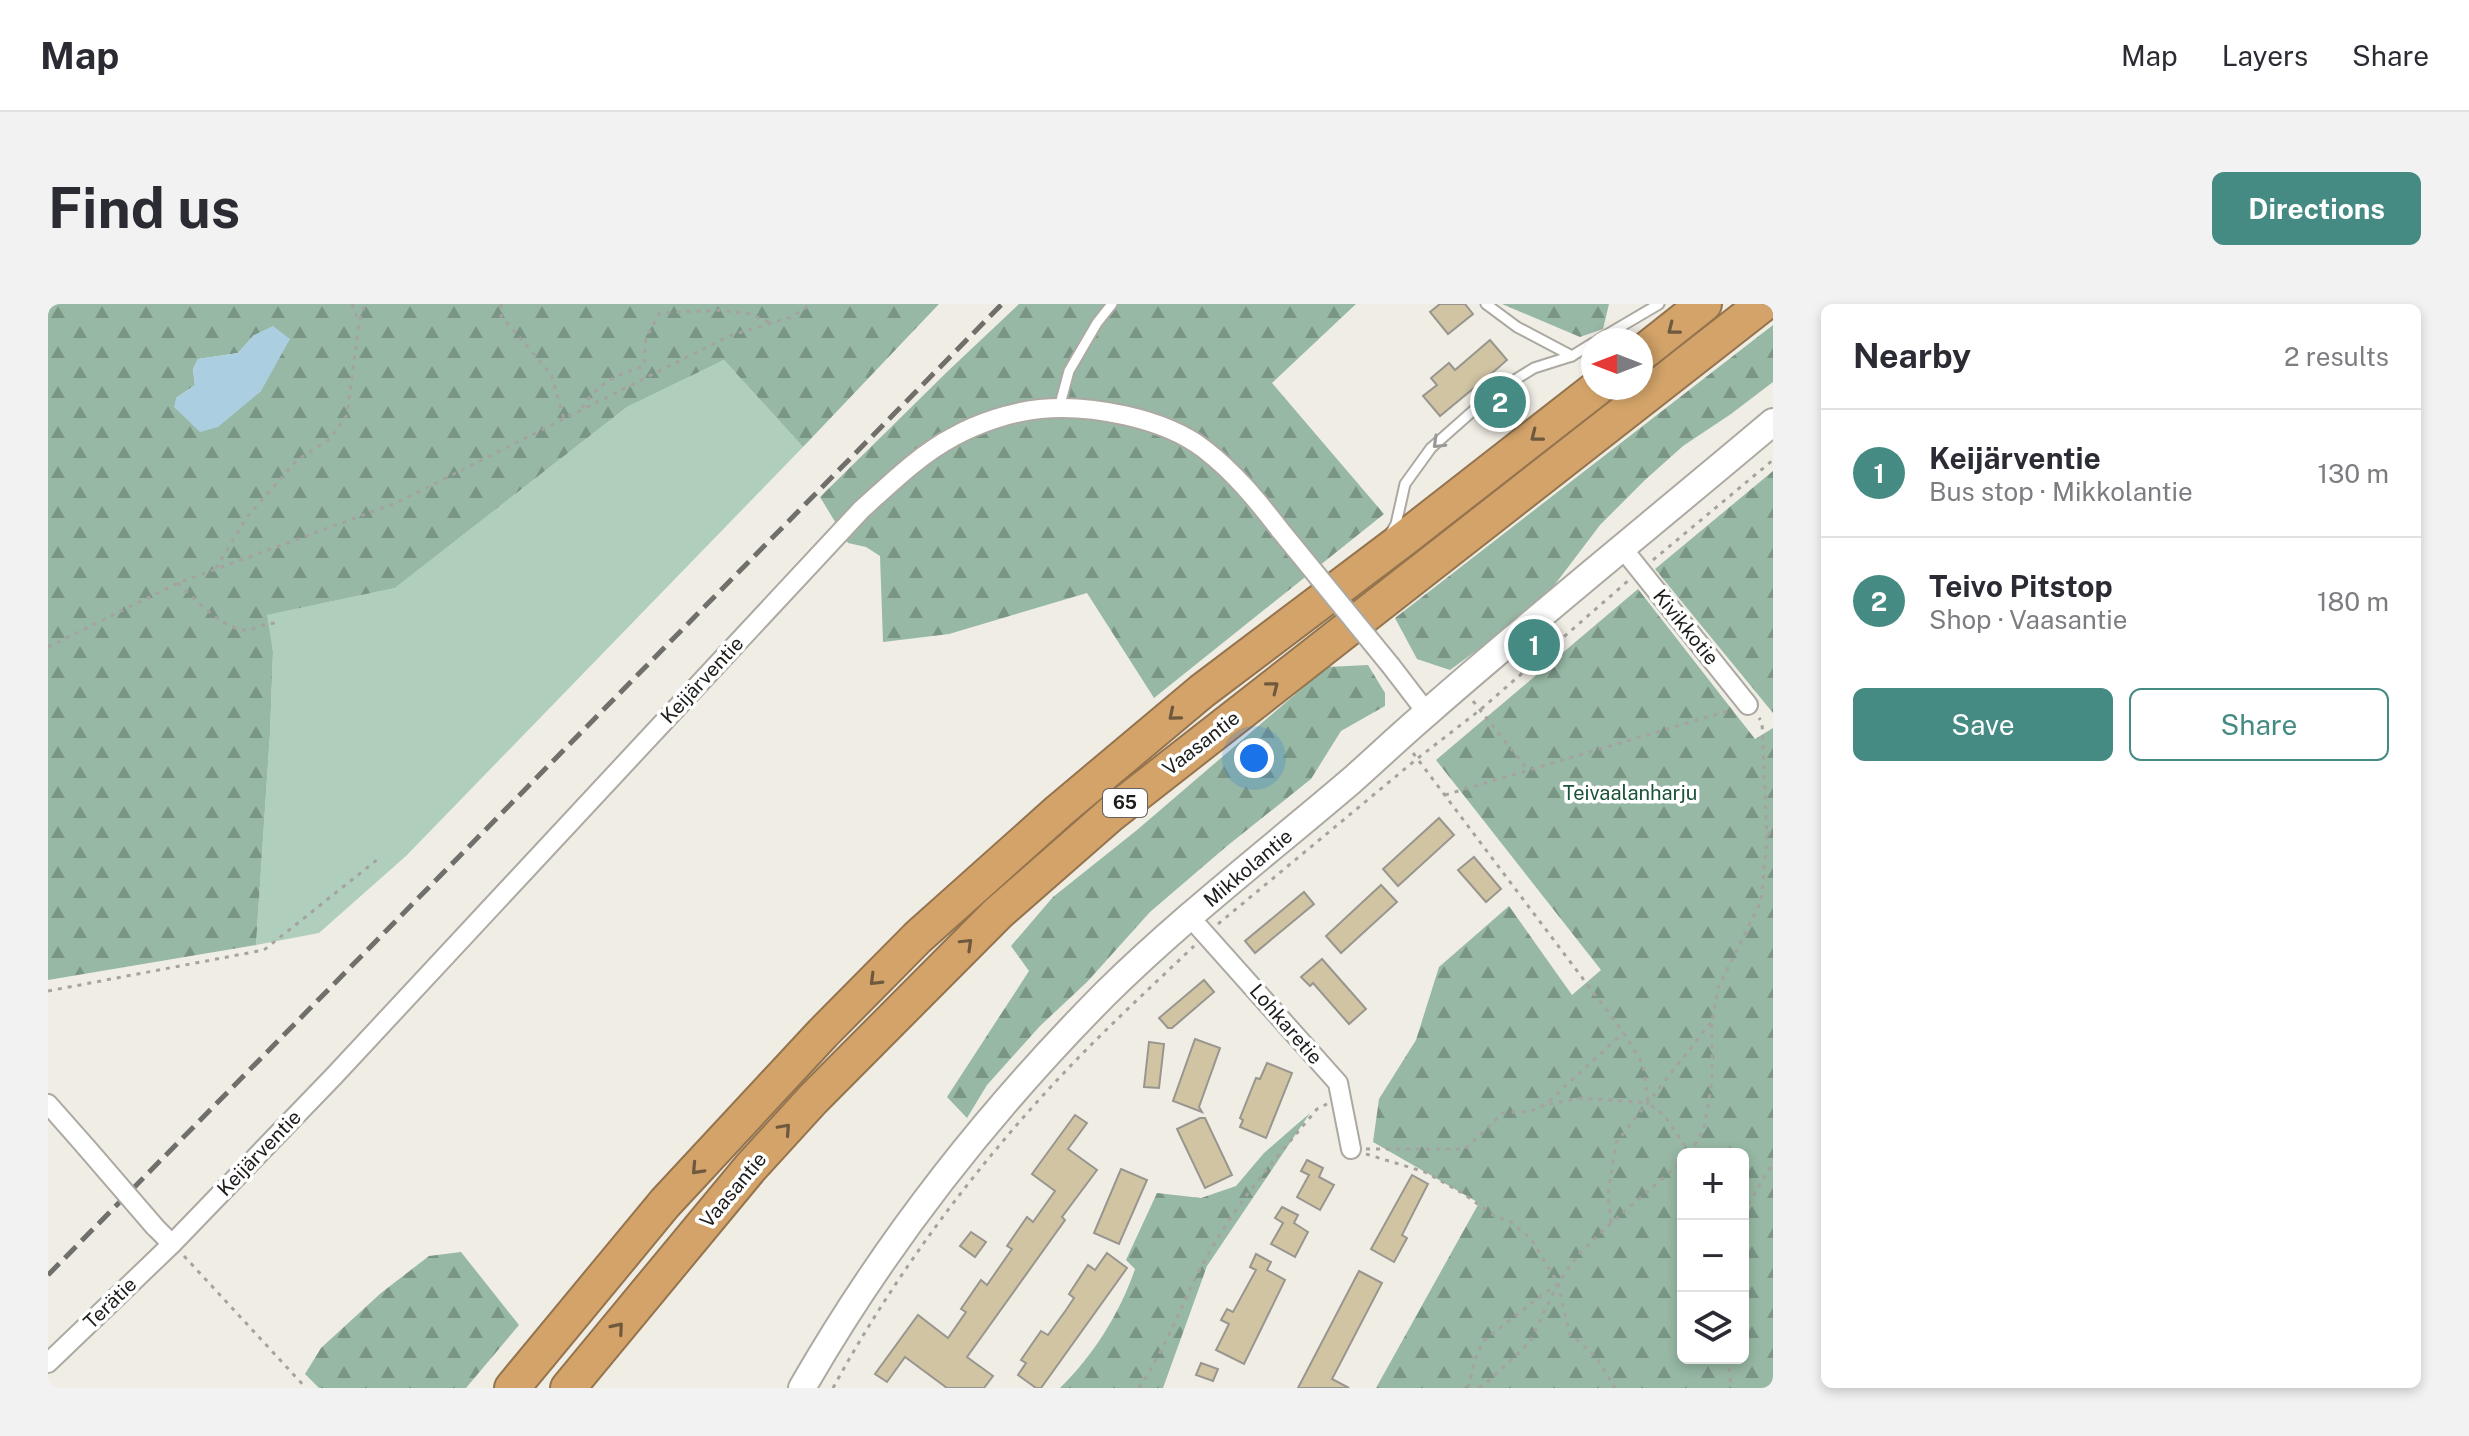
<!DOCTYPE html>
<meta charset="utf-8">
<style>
:root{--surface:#fff;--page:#f2f2f3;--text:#2b2b33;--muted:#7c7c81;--line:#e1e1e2;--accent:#458b83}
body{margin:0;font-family:"Public Sans",sans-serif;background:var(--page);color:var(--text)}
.controls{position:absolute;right:24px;bottom:24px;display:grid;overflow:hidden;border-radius:12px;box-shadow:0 4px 12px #0003}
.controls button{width:72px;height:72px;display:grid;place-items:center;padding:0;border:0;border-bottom:2px solid var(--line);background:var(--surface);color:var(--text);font:40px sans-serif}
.compass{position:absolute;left:1533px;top:24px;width:72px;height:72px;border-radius:50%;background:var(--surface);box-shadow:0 4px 12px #0003;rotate:270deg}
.you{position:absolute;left:1206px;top:454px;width:28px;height:28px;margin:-20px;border:6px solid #fff;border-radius:50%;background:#1a73e8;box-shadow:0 0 0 12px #1a73e833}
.badge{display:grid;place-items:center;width:52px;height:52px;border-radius:50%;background:var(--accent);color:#fff;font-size:26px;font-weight:700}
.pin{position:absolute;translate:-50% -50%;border:4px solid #fff;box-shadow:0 2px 8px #0006}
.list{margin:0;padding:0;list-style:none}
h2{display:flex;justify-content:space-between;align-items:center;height:104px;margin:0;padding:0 32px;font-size:34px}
h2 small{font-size:26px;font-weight:400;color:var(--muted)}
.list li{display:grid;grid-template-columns:52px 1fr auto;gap:24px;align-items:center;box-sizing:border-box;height:128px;padding:0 32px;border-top:2px solid var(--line)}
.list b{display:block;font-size:30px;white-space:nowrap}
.list p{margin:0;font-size:26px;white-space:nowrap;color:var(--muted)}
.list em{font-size:26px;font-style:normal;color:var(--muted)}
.actions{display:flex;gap:16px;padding:24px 32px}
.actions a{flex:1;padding:18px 0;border:2px solid var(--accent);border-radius:12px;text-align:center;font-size:28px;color:var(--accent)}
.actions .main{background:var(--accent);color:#fff}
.icon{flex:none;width:44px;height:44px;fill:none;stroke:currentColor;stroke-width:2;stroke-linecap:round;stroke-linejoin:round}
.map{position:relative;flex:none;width:1725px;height:1084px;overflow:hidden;border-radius:12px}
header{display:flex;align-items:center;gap:48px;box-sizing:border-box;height:112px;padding:0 40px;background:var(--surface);border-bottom:2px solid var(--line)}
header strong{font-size:38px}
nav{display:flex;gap:44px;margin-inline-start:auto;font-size:28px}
.intro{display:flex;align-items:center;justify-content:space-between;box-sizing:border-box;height:192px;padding:0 48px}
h1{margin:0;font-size:56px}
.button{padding:20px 36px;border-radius:12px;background:var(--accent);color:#fff;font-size:28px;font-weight:700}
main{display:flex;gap:48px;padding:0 48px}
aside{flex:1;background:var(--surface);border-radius:12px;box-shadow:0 4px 12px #0003}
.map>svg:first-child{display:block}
.green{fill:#b0cebc}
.forest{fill:url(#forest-firs);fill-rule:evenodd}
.water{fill:#abcee1}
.building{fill:#d0c4a3;stroke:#99968f;stroke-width:2}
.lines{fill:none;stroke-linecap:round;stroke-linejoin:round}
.lane-casing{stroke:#aca9a2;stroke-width:13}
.street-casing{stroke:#aca9a2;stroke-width:22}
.secondary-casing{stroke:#aca9a2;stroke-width:30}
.highway-casing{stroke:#94744e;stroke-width:38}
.path{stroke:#a5a39d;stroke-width:3;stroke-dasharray:4 6;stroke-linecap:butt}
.lane{stroke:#fff;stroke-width:9}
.street{stroke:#fff;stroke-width:18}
.secondary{stroke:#fff;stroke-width:26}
.highway{stroke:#d3a369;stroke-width:34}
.rail{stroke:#716f6b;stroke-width:5;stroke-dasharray:16 8;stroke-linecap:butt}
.street-bridge-casing{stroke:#aca9a2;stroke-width:22;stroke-linecap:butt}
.street-bridge{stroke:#fff;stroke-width:18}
.oneway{stroke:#6f593e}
.oneway2{stroke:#9a9998}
.labels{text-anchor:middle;stroke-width:7;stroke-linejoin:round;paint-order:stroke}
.shield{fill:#fff;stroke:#62615f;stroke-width:2}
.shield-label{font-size:18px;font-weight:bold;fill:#1e1d1b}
.street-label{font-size:20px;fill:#1e1d1b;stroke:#fff}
.park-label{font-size:20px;fill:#1a5337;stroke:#fff}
</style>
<header>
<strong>Map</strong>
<nav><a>Map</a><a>Layers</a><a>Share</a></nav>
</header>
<div class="intro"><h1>Find us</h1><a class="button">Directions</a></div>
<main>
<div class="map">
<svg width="1725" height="1084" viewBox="0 0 1725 1084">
<defs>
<pattern id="forest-firs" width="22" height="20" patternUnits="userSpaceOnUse" patternTransform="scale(2)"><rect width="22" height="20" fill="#97b8a4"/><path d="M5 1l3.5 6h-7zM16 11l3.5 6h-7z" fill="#7b9585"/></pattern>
</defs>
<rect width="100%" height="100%" fill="#f0ede5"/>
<!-- green -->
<polygon class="green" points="676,56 755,143 358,552 271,629 208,641 222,429 225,348 218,311 347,284 579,103"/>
<!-- forest -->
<g class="forest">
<path d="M 0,0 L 891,0 L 755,143 L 676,56 L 579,103 L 347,284 L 219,311 L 225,348 L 222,429 L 208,641 L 0,676 ZM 206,31 L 213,87 L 192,103 L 128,94 L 147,81 L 145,65 L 150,55 L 190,49 Z"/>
<polygon points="971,0 1308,0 1224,79 1336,210 1106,394 1039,289 901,330 835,338 832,252 818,243 800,239 772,193 900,67"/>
<polygon points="1454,0 1561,0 1555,25 1532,33"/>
<polygon points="1725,21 1725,78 1683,110 1635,142 1597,176 1552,221 1505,283 1439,339 1402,366 1369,355 1347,314"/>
<polygon points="1725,167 1725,409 1607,265"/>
<path d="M 1590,285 L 1707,435 L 1725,424 L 1725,1084 L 1328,1084 L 1431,899 L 1325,838 L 1331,795 L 1368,736 L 1391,663 L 1461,602 L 1524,691 L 1553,666 L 1388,456 ZM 1635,850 L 1695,850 L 1695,1054 L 1635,1054 Z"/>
<polygon points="1320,361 1337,389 1337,402 1293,427 1263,475 1179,542 1102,608 1039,678 992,722 939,781 919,814 899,793 981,667 963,642 1005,593 1089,526 1279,363"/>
<path d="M 1262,809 L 1159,962 L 1115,1084 L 1012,1084 C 1045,1052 1072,1009 1087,965 L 1078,956 L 1109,889 L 1153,894 L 1188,882 L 1216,849 Z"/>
<polygon points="413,948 471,1021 418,1084 271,1084 257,1070 273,1044 333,989 381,952"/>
</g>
<!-- water -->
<polygon class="water" points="225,22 242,35 213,87 170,123 152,128 126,103 128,94 147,81 145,65 150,55 190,49 206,31"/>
<!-- building -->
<g class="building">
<polygon points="1392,0 1417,0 1425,10 1400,30 1382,8"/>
<polygon points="1442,36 1459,56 1443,70 1450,78 1432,91 1426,84 1392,112 1375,92 1389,81 1383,74 1401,59 1407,66"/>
<polygon points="1459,89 1468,100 1451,114 1441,102"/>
<polygon points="1391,514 1406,531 1350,582 1335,565"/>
<polygon points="1426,553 1453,585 1438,598 1410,566"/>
<polygon points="1333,581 1349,598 1293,649 1278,632"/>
<polygon points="1256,588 1266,600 1207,649 1197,637"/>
<polygon points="1274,655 1318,705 1301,720 1265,679 1262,682 1253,673"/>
<polygon points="1156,676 1166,688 1124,724 1120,724 1111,714"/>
<polygon points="1147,735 1172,744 1151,803 1154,808 1125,797"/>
<polygon points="1101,738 1116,740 1111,784 1096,783"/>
<polygon points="1219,759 1244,769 1218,834 1192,823 1195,816 1192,814 1208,774 1212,775"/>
<polygon points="1027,811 1039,819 1020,845 1049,866 1014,913 1017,916 919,1053 945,1072 936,1084 899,1084 857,1053 839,1078 827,1070 870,1011 900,1034 918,1008 913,1005 933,976 939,981 964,945 959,942 979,913 985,918 1007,887 984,870"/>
<polygon points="1152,814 1157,814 1184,871 1157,884 1129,825"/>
<polygon points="1259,856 1275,864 1271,873 1286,881 1272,906 1249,893 1261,871 1253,867"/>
<polygon points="1073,865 1099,876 1071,940 1046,929"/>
<polygon points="1364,871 1380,880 1354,931 1359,934 1346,958 1323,945"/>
<polygon points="1234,903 1250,911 1246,919 1260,928 1247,953 1223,940 1235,919 1227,914"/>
<polygon points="923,928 938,938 927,953 912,942"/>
<polygon points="1059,949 1079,964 993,1084 988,1084 970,1071 978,1059 973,1056 993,1027 1000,1031 1018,1006 1026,994 1021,990 1040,961 1047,966"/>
<polygon points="1208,950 1223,958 1219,966 1237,976 1196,1060 1168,1046 1181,1020 1173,1016 1179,1005 1185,1008 1208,966 1202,963"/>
<polygon points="1311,967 1334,979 1284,1075 1301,1084 1250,1084"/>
<polygon points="1153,1059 1170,1065 1165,1077 1148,1071"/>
</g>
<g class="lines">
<!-- lane casing -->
<g class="lane-casing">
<g id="lane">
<polyline points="1438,0 1469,23 1524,52"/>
<polyline points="1550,36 1611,0"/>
<polyline points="1011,104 1021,67 1049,19 1064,0"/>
<polyline points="1342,230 1348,220 1357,180 1383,144 1444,90 1486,64 1524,52 1545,39"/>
</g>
</g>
<!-- street casing -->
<g class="street-casing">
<g id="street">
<polyline points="1575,245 1700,401"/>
<polyline points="1343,362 1379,409"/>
<polyline points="1141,612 1290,779 1303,845"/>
<polyline points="0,800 38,843"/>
<path d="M 107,923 L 124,940 L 286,772 L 813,206 C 842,180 871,151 905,133 C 930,119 963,108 992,105 C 1042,100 1116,114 1156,145 C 1186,168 1209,196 1232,226"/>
<polyline points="0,1059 124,940"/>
</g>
</g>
<!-- secondary casing -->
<g class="secondary-casing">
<path id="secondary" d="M 754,1084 C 836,941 941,807 1057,690 C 1134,614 1221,547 1303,477 C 1329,454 1354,430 1380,408 C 1493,309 1610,215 1725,118"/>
</g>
<!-- highway casing -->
<g class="highway-casing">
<g id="highway">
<polyline points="1593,50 1656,0"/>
<polyline points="464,1084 617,899 775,729 870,633 1011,507 1154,387 1358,233 1549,84"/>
<polyline points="520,1084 702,864 765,795 950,609 1063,510 1715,0"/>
</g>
</g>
<!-- path -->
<g class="path">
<polyline points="304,0 311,19"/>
<polyline points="453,0 453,12 503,70 516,115"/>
<path d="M 534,104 C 548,80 570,70 596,62 L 598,34 L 612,9 L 671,6 L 702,10 L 723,19"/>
<polyline points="1605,256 1725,156"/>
<polyline points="168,264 199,213 249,156 282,135 299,111 311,19 317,0"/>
<path d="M 130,279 C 146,294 174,325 197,326 C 207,326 216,319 228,319"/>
<polyline points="0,343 130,279 348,199 681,32 743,13 764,0"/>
<polyline points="1425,397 1480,466"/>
<polyline points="1365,449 1575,728 1595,760 1600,799 1617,812 1642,850"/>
<polyline points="1397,491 1683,406"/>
<polyline points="1720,531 1725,523"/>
<polyline points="1170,620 1370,454 1432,406 1581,276"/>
<polyline points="0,687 216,646 330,555"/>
<polyline points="1501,800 1533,794 1600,799"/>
<polyline points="1318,845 1417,845 1455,809 1483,807 1498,800 1575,729"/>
<polyline points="1318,850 1377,868 1416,890 1445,911 1463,918 1483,935 1510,979 1521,1029 1548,1053 1567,1084"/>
<polyline points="1642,850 1656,825 1664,777 1664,717 1670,684 1713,597 1719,535 1714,418 1711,414"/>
<polyline points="1695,909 1725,859"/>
<polyline points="1563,919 1560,890 1568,839 1664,717"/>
<polyline points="136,952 258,1084"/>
<polyline points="1680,1054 1683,1084"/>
<path d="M 785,1084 C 846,972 924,867 1011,774 C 1054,728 1101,685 1146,642"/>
<path d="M 1091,1084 C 1120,1041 1136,992 1162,947 C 1192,894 1230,852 1269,805 L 1279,800"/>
<polyline points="1420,1084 1427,1056 1435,1037 1507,981"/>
<polyline points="1431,1084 1444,1074 1482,1038 1510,979 1532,949 1563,919 1635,857"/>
</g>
<!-- lane -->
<use href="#lane" class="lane"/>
<!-- street -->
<use href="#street" class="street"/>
<!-- secondary -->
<use href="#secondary" class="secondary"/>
<!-- highway -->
<use href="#highway" class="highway"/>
<!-- rail -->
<polyline class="rail" points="0,971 954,0"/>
<!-- street-bridge casing -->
<g class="street-bridge-casing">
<g id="street-bridge">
<polyline points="1232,226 1343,362"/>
<polyline points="38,843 107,923"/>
</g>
</g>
<!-- street-bridge -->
<use href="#street-bridge" class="street-bridge"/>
</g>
<!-- one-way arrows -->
<defs><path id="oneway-chevron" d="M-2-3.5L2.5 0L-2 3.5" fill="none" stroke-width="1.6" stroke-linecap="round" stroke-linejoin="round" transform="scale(2)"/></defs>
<g class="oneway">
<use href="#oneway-chevron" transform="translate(1625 25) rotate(142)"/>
<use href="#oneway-chevron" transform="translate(1488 132) rotate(142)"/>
<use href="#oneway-chevron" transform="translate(1225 383) rotate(-38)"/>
<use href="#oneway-chevron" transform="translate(1126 411) rotate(140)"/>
<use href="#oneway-chevron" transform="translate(919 640) rotate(-44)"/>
<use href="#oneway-chevron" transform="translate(827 676) rotate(135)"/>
<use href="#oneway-chevron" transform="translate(737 825) rotate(-48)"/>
<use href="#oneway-chevron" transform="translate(649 865) rotate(133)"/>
<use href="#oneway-chevron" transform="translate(570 1024) rotate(-50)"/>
</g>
<use class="oneway2" href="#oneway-chevron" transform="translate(1390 139) rotate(136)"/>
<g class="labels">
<!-- shield labels -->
<rect class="shield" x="1055" y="485" width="44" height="28" rx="6"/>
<g class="shield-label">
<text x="1077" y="505">65</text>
</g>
<!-- street labels -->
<g class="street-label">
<text transform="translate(1638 323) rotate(51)" y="7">Kivikkotie</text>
<text transform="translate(654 376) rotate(-47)" y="7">Keijärventie</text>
<text transform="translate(1153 439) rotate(-38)" y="7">Vaasantie</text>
<text transform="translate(1200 564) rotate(-40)" y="7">Mikkolantie</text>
<text transform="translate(1238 720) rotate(49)" y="7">Lohkaretie</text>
<text transform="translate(211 849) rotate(-46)" y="7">Keijärventie</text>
<text transform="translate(685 886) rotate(-50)" y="7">Vaasantie</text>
<text transform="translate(62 999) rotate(-44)" y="7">Terätie</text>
</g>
<!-- park labels -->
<g class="park-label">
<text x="1582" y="496">Teivaalanharju</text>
</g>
</g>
</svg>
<div class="controls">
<button>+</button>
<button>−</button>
<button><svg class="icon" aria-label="layers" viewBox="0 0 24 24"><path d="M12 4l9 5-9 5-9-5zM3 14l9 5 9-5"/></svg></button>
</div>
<svg class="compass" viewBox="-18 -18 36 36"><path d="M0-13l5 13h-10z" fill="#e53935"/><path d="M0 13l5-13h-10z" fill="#7c7c81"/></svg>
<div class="you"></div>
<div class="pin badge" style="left:1486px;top:341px">1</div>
<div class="pin badge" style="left:1452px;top:98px">2</div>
</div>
<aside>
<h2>Nearby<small>2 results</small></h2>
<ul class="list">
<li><span class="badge">1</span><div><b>Keijärventie</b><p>Bus stop · Mikkolantie</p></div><em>130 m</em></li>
<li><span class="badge">2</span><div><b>Teivo Pitstop</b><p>Shop · Vaasantie</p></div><em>180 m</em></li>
</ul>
<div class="actions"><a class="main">Save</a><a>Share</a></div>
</aside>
</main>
